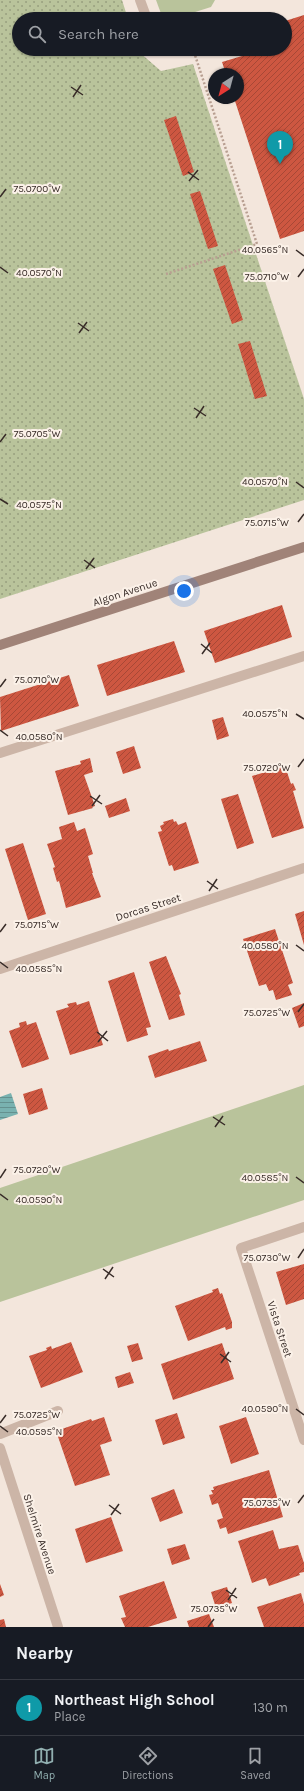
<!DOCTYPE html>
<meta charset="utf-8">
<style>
:root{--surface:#171b24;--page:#20242c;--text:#f1f3f6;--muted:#9ea1a6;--line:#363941;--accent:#91afb0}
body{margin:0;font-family:Karla,sans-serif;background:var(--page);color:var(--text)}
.compass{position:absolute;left:208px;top:68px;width:36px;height:36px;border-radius:50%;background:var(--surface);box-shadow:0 1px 3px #0004;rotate:216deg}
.you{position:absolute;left:184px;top:591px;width:14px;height:14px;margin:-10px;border:3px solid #fff;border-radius:50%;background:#1a73e8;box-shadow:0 0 0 6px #1a73e833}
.badge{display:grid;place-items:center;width:26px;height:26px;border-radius:50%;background:var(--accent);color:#fff;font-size:13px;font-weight:700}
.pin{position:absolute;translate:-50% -33px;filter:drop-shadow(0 1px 2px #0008)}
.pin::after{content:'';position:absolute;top:21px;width:14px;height:12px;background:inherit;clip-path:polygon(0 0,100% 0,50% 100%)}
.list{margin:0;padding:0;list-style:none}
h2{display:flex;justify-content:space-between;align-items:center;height:52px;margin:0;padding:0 16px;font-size:17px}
h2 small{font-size:13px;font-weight:400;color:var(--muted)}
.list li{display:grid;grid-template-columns:26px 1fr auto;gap:12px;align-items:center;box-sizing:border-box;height:56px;padding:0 16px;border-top:1px solid var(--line)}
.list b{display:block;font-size:15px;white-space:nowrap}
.list p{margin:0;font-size:13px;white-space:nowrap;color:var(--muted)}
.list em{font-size:13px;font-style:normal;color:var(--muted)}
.icon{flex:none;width:22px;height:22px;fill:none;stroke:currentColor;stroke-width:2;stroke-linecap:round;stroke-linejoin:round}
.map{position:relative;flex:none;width:304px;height:1627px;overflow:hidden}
.search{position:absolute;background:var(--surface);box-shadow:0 1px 3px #0004;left:12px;right:12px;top:12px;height:44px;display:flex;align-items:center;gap:10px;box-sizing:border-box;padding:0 14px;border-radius:22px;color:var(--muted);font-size:15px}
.sheet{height:108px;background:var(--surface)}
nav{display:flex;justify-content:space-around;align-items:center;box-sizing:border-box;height:56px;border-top:1px solid var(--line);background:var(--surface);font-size:11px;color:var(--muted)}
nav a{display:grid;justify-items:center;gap:2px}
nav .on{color:var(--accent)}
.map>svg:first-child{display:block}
.grass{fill:#b9c39b}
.park{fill:url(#park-dots)}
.water{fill:url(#water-rules)}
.building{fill:url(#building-hatch)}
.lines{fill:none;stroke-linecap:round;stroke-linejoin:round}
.path{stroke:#b89f91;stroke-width:2.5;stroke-dasharray:2 2;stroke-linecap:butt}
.lane{stroke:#ccb5a7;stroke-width:10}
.street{stroke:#ccb5a7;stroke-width:10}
.secondary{stroke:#a08378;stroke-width:10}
.ticks{fill:none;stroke:#382c28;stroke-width:1.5}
.labels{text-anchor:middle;stroke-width:4;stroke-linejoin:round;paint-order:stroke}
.street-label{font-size:11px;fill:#382c28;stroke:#fbf1e8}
.ticks-label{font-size:10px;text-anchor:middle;fill:#382c28;stroke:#fbf1e8;stroke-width:4;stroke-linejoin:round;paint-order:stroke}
</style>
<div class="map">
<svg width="304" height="1627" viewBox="0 0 304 1627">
<defs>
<pattern id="park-dots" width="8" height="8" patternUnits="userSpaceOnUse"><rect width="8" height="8" fill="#b9c39b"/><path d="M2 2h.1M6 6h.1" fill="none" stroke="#979f7e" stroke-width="1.8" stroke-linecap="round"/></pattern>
<pattern id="water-rules" width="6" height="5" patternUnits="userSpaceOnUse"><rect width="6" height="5" fill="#79b2b0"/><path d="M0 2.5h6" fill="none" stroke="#64918f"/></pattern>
<pattern id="building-hatch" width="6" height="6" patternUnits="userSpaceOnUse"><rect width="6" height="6" fill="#cd5741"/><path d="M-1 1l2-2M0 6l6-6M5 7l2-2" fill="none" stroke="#a74836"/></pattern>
</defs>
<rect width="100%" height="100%" fill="#f3e6dc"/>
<!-- grass -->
<g class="grass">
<polygon points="156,0 215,0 211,7 173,19 163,19"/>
<polygon points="304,1085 304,1200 0,1302 0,1188"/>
</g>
<!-- park -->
<polygon class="park" points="0,0 122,0 128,19 19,19 19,49 138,49 139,52 161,71 193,64 304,399 304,500 0,599"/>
<!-- water -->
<polygon class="water" points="11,1093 18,1114 0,1120 0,1097"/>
<!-- building -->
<g class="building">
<polygon points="304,15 304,231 280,239 234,98 238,98 238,74 226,74 222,62 242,56 240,49 285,49 285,21"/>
<polygon points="176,116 194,172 183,176 164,120"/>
<polygon points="200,191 218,246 208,249 190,194"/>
<polygon points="225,265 243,320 232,324 213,269"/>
<polygon points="250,341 267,396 255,399 238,344"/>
<polygon points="282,605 292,637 215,663 204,631"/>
<polygon points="174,641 185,672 107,696 97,665"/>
<polygon points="69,675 79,706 1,731 0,697"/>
<polygon points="223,717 229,736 217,740 212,720"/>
<polygon points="134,746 141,768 123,774 116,752"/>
<polygon points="90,758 93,772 84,775 95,806 92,807 93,808 68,815 55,771 81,764 80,761"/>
<polygon points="285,766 291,784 293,783 296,790 293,791 304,828 272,838 252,776"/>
<polygon points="238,794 254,843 237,849 221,799"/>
<polygon points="126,798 130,811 109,818 105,806"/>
<polygon points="173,819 174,822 176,821 178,825 186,822 199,863 174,871 172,865 169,866 158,832 162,831 160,826 164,824 163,822"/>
<polygon points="74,822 77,831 85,828 93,854 88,856 93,873 92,873 101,897 66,908 59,881 57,882 53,868 55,867 47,844 62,839 59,827"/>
<polygon points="23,843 46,914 28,920 5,849"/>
<polygon points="304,911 304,945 295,914"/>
<polygon points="275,929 293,983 288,985 292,995 276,1000 273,990 269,991 266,984 259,986 243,939"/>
<polygon points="166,956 181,994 179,995 185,1015 169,1020 149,962"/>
<polygon points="134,972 151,1027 146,1028 148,1035 127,1042 108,981"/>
<polygon points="89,1001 103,1045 70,1055 56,1011 69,1007 67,1004 76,1002 77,1005"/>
<polygon points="304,1003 304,1026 299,1028 292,1008"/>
<polygon points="26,1021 27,1025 36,1022 49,1059 22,1068 9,1031 20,1027 19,1023"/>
<polygon points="200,1041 207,1061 155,1078 148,1056 168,1049 169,1051"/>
<polygon points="42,1088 48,1109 29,1115 23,1094"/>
<polygon points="304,1264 304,1299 286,1305 276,1272"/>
<polygon points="218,1288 220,1294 222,1293 232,1322 232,1328 226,1330 225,1327 188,1341 175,1306 213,1292 212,1290"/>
<polygon points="71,1342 83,1372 41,1388 29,1356 47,1350 46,1348 51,1346 52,1349"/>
<polygon points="138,1343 143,1359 132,1362 127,1346"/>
<polygon points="222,1343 234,1379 173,1400 161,1364"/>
<polygon points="130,1372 134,1383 118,1388 115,1377"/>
<polygon points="177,1413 185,1438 163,1445 155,1420"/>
<polygon points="104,1417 112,1441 100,1445 110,1475 75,1486 56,1431 91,1419 92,1421"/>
<polygon points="246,1417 259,1454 231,1464 219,1426"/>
<polygon points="269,1470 283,1517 228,1534 226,1527 220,1529 217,1520 223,1518 218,1503 212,1505 209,1495 213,1494 211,1490 214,1490 213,1487"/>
<polygon points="174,1489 183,1513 160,1522 151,1498"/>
<polygon points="111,1517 123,1551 86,1563 75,1529"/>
<polygon points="273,1530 279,1549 298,1545 304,1563 304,1572 299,1573 300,1575 269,1586 266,1578 252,1583 238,1541"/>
<polygon points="185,1544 190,1559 172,1565 167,1549"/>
<polygon points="164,1581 177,1618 148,1627 125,1627 121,1618 126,1617 119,1596"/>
<polygon points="0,1584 4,1595 0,1597"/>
<polygon points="227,1587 232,1603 216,1608 211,1592"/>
<polygon points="301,1593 304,1604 304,1627 264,1627 257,1607"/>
<polygon points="209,1614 214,1627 189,1627 187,1621"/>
<polygon points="4,1619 6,1627 0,1627 0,1620"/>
</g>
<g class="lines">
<!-- path -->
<polyline class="path" points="166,274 257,244 193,49"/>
<!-- lane -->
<g class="lane">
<polyline points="140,0 147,19"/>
<polyline points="0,753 304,656"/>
<polyline points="0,1434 58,1411"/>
</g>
<!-- street -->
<g class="street">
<polyline points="0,969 304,868"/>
<polyline points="304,1227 241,1248 304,1440"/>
<polyline points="0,1448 58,1627"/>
</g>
<!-- secondary -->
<polyline class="secondary" points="0,645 304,547"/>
</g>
<!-- ticks -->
<path class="ticks" d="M 71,87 L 83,95M 73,97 L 81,85M 188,172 L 199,180M 189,181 L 198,170M 0,197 L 6,189M 296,250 L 304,256M 0,267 L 8,273M 298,277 L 304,269M 78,323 L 89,331M 79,333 L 87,322M 194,408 L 206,416M 196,418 L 204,406M 0,442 L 6,434M 296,482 L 304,488M 0,499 L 8,504M 298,522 L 304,514M 84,560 L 95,568M 86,569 L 94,558M 201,644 L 212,653M 202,654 L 210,643M 0,687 L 6,679M 296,714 L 304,719M 0,730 L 8,736M 298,767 L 304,759M 90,796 L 102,804M 92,806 L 100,795M 207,881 L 218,889M 209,891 L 217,879M 0,932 L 6,924M 296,945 L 304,951M 0,962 L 8,968M 298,1012 L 304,1004M 97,1032 L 108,1041M 98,1042 L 107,1031M 213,1117 L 225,1125M 215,1127 L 223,1116M 296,1177 L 304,1183M 0,1178 L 6,1169M 0,1194 L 8,1200M 298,1258 L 304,1249M 103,1269 L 114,1277M 105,1279 L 113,1267M 220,1354 L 231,1362M 221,1363 L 229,1352M 296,1409 L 304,1415M 0,1423 L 6,1415M 0,1426 L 8,1432M 298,1503 L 304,1495M 109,1505 L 121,1514M 111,1515 L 119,1504M 226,1590 L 237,1598M 228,1600 L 236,1588M 208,1627 L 214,1619"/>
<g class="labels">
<!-- street labels -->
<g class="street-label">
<text transform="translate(125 592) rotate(-18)" y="4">Algon Avenue</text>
<text transform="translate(148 907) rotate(-18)" y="4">Dorcas Street</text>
<text transform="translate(280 1329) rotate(72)" y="4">Vista Street</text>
<text transform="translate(40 1534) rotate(72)" y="4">Shelmire Avenue</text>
</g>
</g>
<g class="ticks-label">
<text x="37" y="192">75.0700°W</text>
<text x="265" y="253">40.0565°N</text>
<text x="39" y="276">40.0570°N</text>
<text x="267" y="280">75.0710°W</text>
<text x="37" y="437">75.0705°W</text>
<text x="265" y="485">40.0570°N</text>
<text x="39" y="508">40.0575°N</text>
<text x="267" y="526">75.0715°W</text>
<text x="37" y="683">75.0710°W</text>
<text x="265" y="717">40.0575°N</text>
<text x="39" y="740">40.0580°N</text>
<text x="267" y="771">75.0720°W</text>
<text x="37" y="928">75.0715°W</text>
<text x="265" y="949">40.0580°N</text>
<text x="39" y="972">40.0585°N</text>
<text x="267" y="1016">75.0725°W</text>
<text x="37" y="1173">75.0720°W</text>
<text x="265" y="1181">40.0585°N</text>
<text x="39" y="1203">40.0590°N</text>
<text x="267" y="1261">75.0730°W</text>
<text x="265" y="1412">40.0590°N</text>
<text x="37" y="1418">75.0725°W</text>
<text x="39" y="1435">40.0595°N</text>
<text x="267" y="1506">75.0735°W</text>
<text x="214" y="1612">75.0735°W</text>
</g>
</svg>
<svg class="compass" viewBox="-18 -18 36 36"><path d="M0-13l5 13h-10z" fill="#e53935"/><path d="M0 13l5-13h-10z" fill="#9ea1a6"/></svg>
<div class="you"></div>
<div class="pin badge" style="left:280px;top:164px;background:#0f9aa8">1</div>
<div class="search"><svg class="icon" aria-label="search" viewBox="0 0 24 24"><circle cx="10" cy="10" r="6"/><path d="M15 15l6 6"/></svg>Search here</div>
</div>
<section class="sheet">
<h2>Nearby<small></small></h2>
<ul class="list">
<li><span class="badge" style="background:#0f9aa8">1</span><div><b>Northeast High School</b><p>Place</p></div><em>130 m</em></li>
</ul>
</section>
<nav>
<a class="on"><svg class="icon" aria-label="map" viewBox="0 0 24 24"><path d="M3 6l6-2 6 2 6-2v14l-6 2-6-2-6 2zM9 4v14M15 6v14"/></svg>Map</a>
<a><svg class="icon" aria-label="directions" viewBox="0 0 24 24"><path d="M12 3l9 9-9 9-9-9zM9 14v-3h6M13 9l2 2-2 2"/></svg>Directions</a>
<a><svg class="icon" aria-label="saved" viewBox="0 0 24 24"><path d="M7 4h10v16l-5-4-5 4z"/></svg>Saved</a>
</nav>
